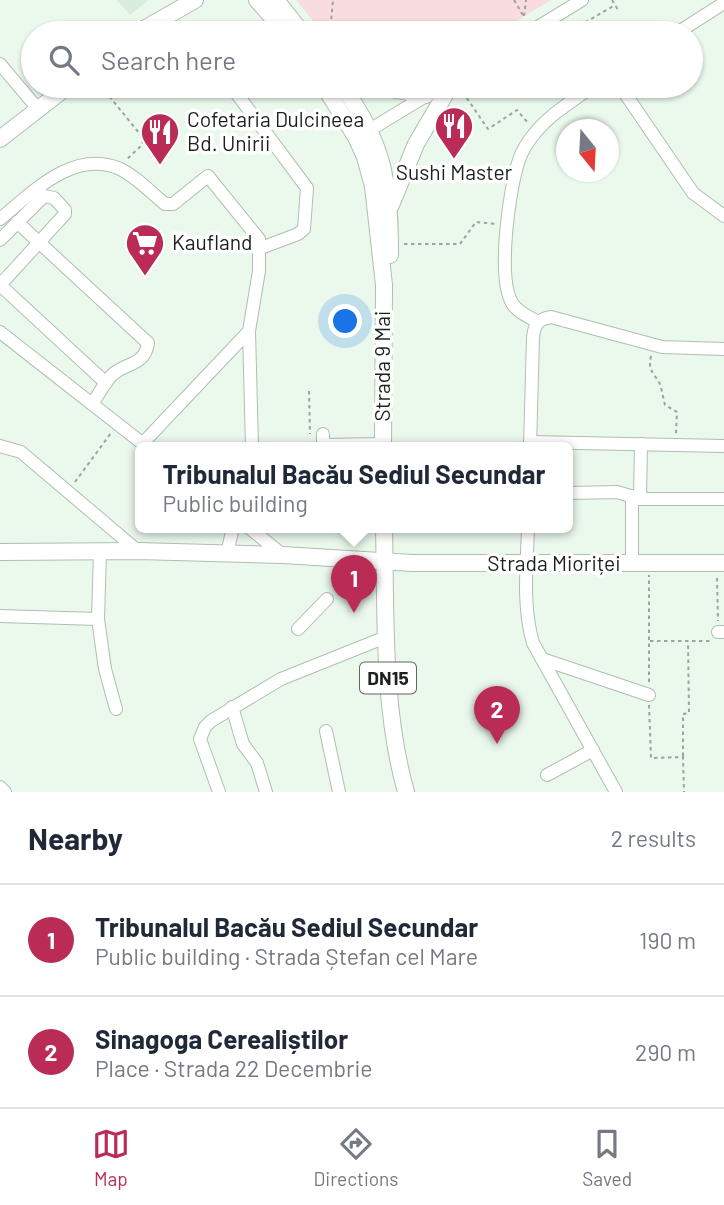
<!DOCTYPE html>
<meta charset="utf-8">
<style>
:root{--surface:#fff;--page:#f2f2f3;--text:#1f2937;--muted:#747a83;--line:#e0e1e3;--accent:#ba2b56}
body{margin:0;font-family:Barlow,sans-serif;background:var(--page);color:var(--text)}
.compass{position:absolute;left:556px;top:119px;width:63px;height:63px;border-radius:50%;background:var(--surface);box-shadow:0 2px 5px #0004;rotate:162deg}
.you{position:absolute;left:346px;top:322px;width:24px;height:24px;margin:-18px;border:5px solid #fff;border-radius:50%;background:#1a73e8;box-shadow:0 0 0 10px #1a73e833}
.badge{display:grid;place-items:center;width:46px;height:46px;border-radius:50%;background:var(--accent);color:#fff;font-size:23px;font-weight:700}
.pin{position:absolute;translate:-50% -58px;filter:drop-shadow(0 2px 4px #0008)}
.pin::after{content:'';position:absolute;top:37px;width:24px;height:21px;background:inherit;clip-path:polygon(0 0,100% 0,50% 100%)}
.popup{position:absolute;left:135px;top:442px;width:438px;height:91px;box-sizing:border-box;display:grid;place-content:center;border-radius:10px;background:var(--surface);filter:drop-shadow(0 2px 5px #0005);font-size:23px;white-space:nowrap;color:var(--muted)}
.popup b{font-size:26px;color:var(--text)}
.popup::after{content:'';position:absolute;left:50%;top:100%;margin-left:-14px;border:14px solid transparent;border-top-color:var(--surface)}
.list{margin:0;padding:0;list-style:none}
h2{display:flex;justify-content:space-between;align-items:center;height:91px;margin:0;padding:0 28px;font-size:30px}
h2 small{font-size:23px;font-weight:400;color:var(--muted)}
.list li{display:grid;grid-template-columns:46px 1fr auto;gap:21px;align-items:center;box-sizing:border-box;height:112px;padding:0 28px;border-top:2px solid var(--line)}
.list b{display:block;font-size:26px;white-space:nowrap}
.list p{margin:0;font-size:23px;white-space:nowrap;color:var(--muted)}
.list em{font-size:23px;font-style:normal;color:var(--muted)}
.icon{flex:none;width:38px;height:38px;fill:none;stroke:currentColor;stroke-width:2;stroke-linecap:round;stroke-linejoin:round}
.map{position:relative;flex:none;width:724px;height:792px;overflow:hidden}
.search{position:absolute;background:var(--surface);box-shadow:0 2px 5px #0004;left:21px;right:21px;top:21px;height:77px;display:flex;align-items:center;gap:18px;box-sizing:border-box;padding:0 24px;border-radius:38px;color:var(--muted);font-size:26px}
.sheet{height:315px;background:var(--surface)}
nav{display:flex;justify-content:space-around;align-items:center;box-sizing:border-box;height:98px;border-top:2px solid var(--line);background:var(--surface);font-size:19px;color:var(--muted)}
nav a{display:grid;justify-items:center;gap:4px}
nav .on{color:var(--accent)}
.map>svg:first-child{display:block}
.built{fill:#d8eddc}
.green{fill:#f9dce0}
.lines{fill:none;stroke-linecap:round;stroke-linejoin:round}
.minor-casing{stroke:#b0beb2;stroke-width:14}
.major-casing{stroke:#b0beb2;stroke-width:18}
.path{stroke:#9aa59c;stroke-width:2;stroke-dasharray:3.5 3.5;stroke-linecap:butt}
.minor{stroke:#fff;stroke-width:12}
.major{stroke:#fff;stroke-width:16}
.labels{text-anchor:middle;stroke-width:7;stroke-linejoin:round;paint-order:stroke}
.shield{fill:#fff;stroke:#606461;stroke-width:2}
.shield-label{font-size:19px;font-weight:bold;fill:#1c211d}
.poi-label{font-size:21px;fill:#1c211d;stroke:#fff;text-anchor:start}
.street-label{font-size:21px;fill:#1c211d;stroke:#fff}
</style>
<div class="map">
<svg width="724" height="792" viewBox="0 0 724 792">
<rect width="100%" height="100%" fill="#ebf9ed"/>
<!-- built -->
<polygon class="built" points="117,0 149,0 130,15"/>
<!-- green -->
<polygon class="green" points="296,0 551,0 497,33 323,33"/>
<g class="lines">
<!-- minor casing -->
<g class="minor-casing">
<g id="minor">
<polyline points="528,33 582,0"/>
<polyline points="677,33 724,3"/>
<polyline points="0,64 38,109"/>
<polyline points="231,86 307,188 304,229 298,234 261,248"/>
<polyline points="620,86 693,193 724,216"/>
<polyline points="363,134 442,86"/>
<path d="M 0,219 C 32,193 72,150 118,168 C 136,176 150,192 165,204 L 173,204 L 208,176 L 259,239 L 259,271 L 249,331 L 143,443"/>
<path d="M 17,222 L 148,343 C 145,366 124,363 112,375 C 104,383 99,394 92,404"/>
<polyline points="0,240 44,196 54,198 65,210 65,214 0,285"/>
<polyline points="0,285 106,383"/>
<path d="M 538,322 C 529,317 517,312 512,303 C 497,277 509,189 519,160 C 522,151 529,140 535,133 C 550,114 574,100 593,86"/>
<polyline points="249,331 252,447"/>
<polyline points="0,332 147,447"/>
<polyline points="323,434 323,445 383,444"/>
<polyline points="530,442 724,446"/>
<polyline points="0,446 21,452 138,551"/>
<path d="M 530,447 L 533,338 C 534,325 538,319 551,317 L 662,347 L 724,349"/>
<polyline points="568,493 617,492 640,499 724,499"/>
<polyline points="640,499 641,444"/>
<polyline points="248,527 283,555"/>
<path d="M 528,527 C 527,566 522,605 533,643 L 616,792"/>
<polyline points="227,554 233,527"/>
<polyline points="632,564 632,496"/>
<polyline points="0,616 98,619 100,551"/>
<polyline points="98,619 105,669 116,709"/>
<polyline points="298,629 327,599"/>
<polyline points="718,632 724,632"/>
<polyline points="542,659 649,695"/>
<polyline points="232,707 243,744 257,763 266,792"/>
<polyline points="326,731 339,792"/>
<polyline points="547,775 593,750"/>
<polyline points="0,787 5,792"/>
<polyline points="219,792 200,739 205,727 211,721 281,679 386,637"/>
</g>
</g>
<!-- major casing -->
<g class="major-casing">
<g id="major">
<polyline points="257,0 286,33"/>
<polyline points="276,0 302,33"/>
<polyline points="137,33 195,0"/>
<polyline points="324,86 356,137 365,157 373,186 384,285 383,447"/>
<path d="M 342,86 C 385,144 390,186 390,255"/>
<polyline points="373,86 426,95"/>
<polyline points="0,139 68,86"/>
<polyline points="391,205 416,144 450,86"/>
<path d="M 384,527 C 386,615 382,707 406,792"/>
<polyline points="0,552 138,551 283,555 412,563 724,563"/>
</g>
</g>
<!-- path -->
<g class="path">
<polyline points="514,0 524,17"/>
<polyline points="612,0 618,10"/>
<polyline points="524,16 526,0"/>
<polyline points="330,33 333,0"/>
<polyline points="567,33 615,5"/>
<polyline points="478,86 464,94 488,129 517,110 528,123"/>
<polyline points="105,91 144,139 141,146 126,160"/>
<polyline points="404,244 460,244 476,222 496,224"/>
<path d="M 651,356 C 648,370 652,371 659,382 C 662,389 663,398 665,405 L 677,412 L 676,434"/>
<polyline points="309,391 310,434"/>
<polyline points="75,482 111,433"/>
<polyline points="717,578 718,621"/>
<polyline points="650,641 711,641"/>
<polyline points="649,682 649,575"/>
<polyline points="649,705 651,758 683,757 684,792"/>
<polyline points="683,756 683,714 689,713 688,642"/>
</g>
<!-- minor -->
<use href="#minor" class="minor"/>
<!-- major -->
<use href="#major" class="major"/>
</g>
<!-- icons -->
<defs>
<g id="restaurant-pin" transform="scale(2.0125)"><path d="M0 17L-7.5 6A9.5 9.5 0 1 1 7.5 6Z" fill="#ba2b56" stroke="#fff"/><path d="M-5-6h1v4h1v-4h1v4h1v-4h1v5L-1.5 .5V6h-2V.5L-5-1ZM5-6V6H3V1.5H1.5Q1.5-4 5-6Z" fill="#fff"/></g>
<g id="supermarket-pin" transform="scale(2.0125)"><path d="M0 17L-7.5 6A9.5 9.5 0 1 1 7.5 6Z" fill="#ba2b56" stroke="#fff"/><path d="M-6-5.5h2.5l.6 2H6L4.5 2H-2.5L-4.4-4H-6ZM-1.5 3.2a1.3 1.3 0 1 0 .1 0ZM3 3.2a1.3 1.3 0 1 0 .1 0Z" fill="#fff"/></g>
</defs>
<g fill-rule="evenodd">
<use href="#restaurant-pin" x="454" y="126"/>
<use href="#restaurant-pin" x="160" y="132"/>
<use href="#supermarket-pin" x="145" y="243"/>
</g>
<g class="labels">
<!-- shield labels -->
<rect class="shield" x="360" y="662.5" width="56" height="31" rx="5"/>
<g class="shield-label">
<text x="388" y="685">DN15</text>
</g>
<!-- poi labels -->
<g class="poi-label">
<text x="187" y="127">Cofetaria Dulcineea<tspan x="187" dy="24">Bd. Unirii</tspan></text>
<text x="454" y="180" text-anchor="middle">Sushi Master</text>
<text x="172" y="250">Kaufland</text>
</g>
<!-- street labels -->
<g class="street-label">
<text transform="translate(383 366) rotate(-90)" y="7">Strada 9 Mai</text>
<text x="554" y="571">Strada Mioriței</text>
</g>
</g>
</svg>
<svg class="compass" viewBox="-18 -18 36 36"><path d="M0-13l5 13h-10z" fill="#e53935"/><path d="M0 13l5-13h-10z" fill="#747a83"/></svg>
<div class="you"></div>
<div class="pin badge" style="left:354px;top:613px">1</div>
<div class="popup"><b>Tribunalul Bacău Sediul Secundar</b>Public building</div>
<div class="pin badge" style="left:497px;top:744px">2</div>
<div class="search"><svg class="icon" aria-label="search" viewBox="0 0 24 24"><circle cx="10" cy="10" r="6"/><path d="M15 15l6 6"/></svg>Search here</div>
</div>
<section class="sheet">
<h2>Nearby<small>2 results</small></h2>
<ul class="list">
<li><span class="badge">1</span><div><b>Tribunalul Bacău Sediul Secundar</b><p>Public building · Strada Ștefan cel Mare</p></div><em>190 m</em></li>
<li><span class="badge">2</span><div><b>Sinagoga Cerealiștilor</b><p>Place · Strada 22 Decembrie</p></div><em>290 m</em></li>
</ul>
</section>
<nav>
<a class="on"><svg class="icon" aria-label="map" viewBox="0 0 24 24"><path d="M3 6l6-2 6 2 6-2v14l-6 2-6-2-6 2zM9 4v14M15 6v14"/></svg>Map</a>
<a><svg class="icon" aria-label="directions" viewBox="0 0 24 24"><path d="M12 3l9 9-9 9-9-9zM9 14v-3h6M13 9l2 2-2 2"/></svg>Directions</a>
<a><svg class="icon" aria-label="saved" viewBox="0 0 24 24"><path d="M7 4h10v16l-5-4-5 4z"/></svg>Saved</a>
</nav>
